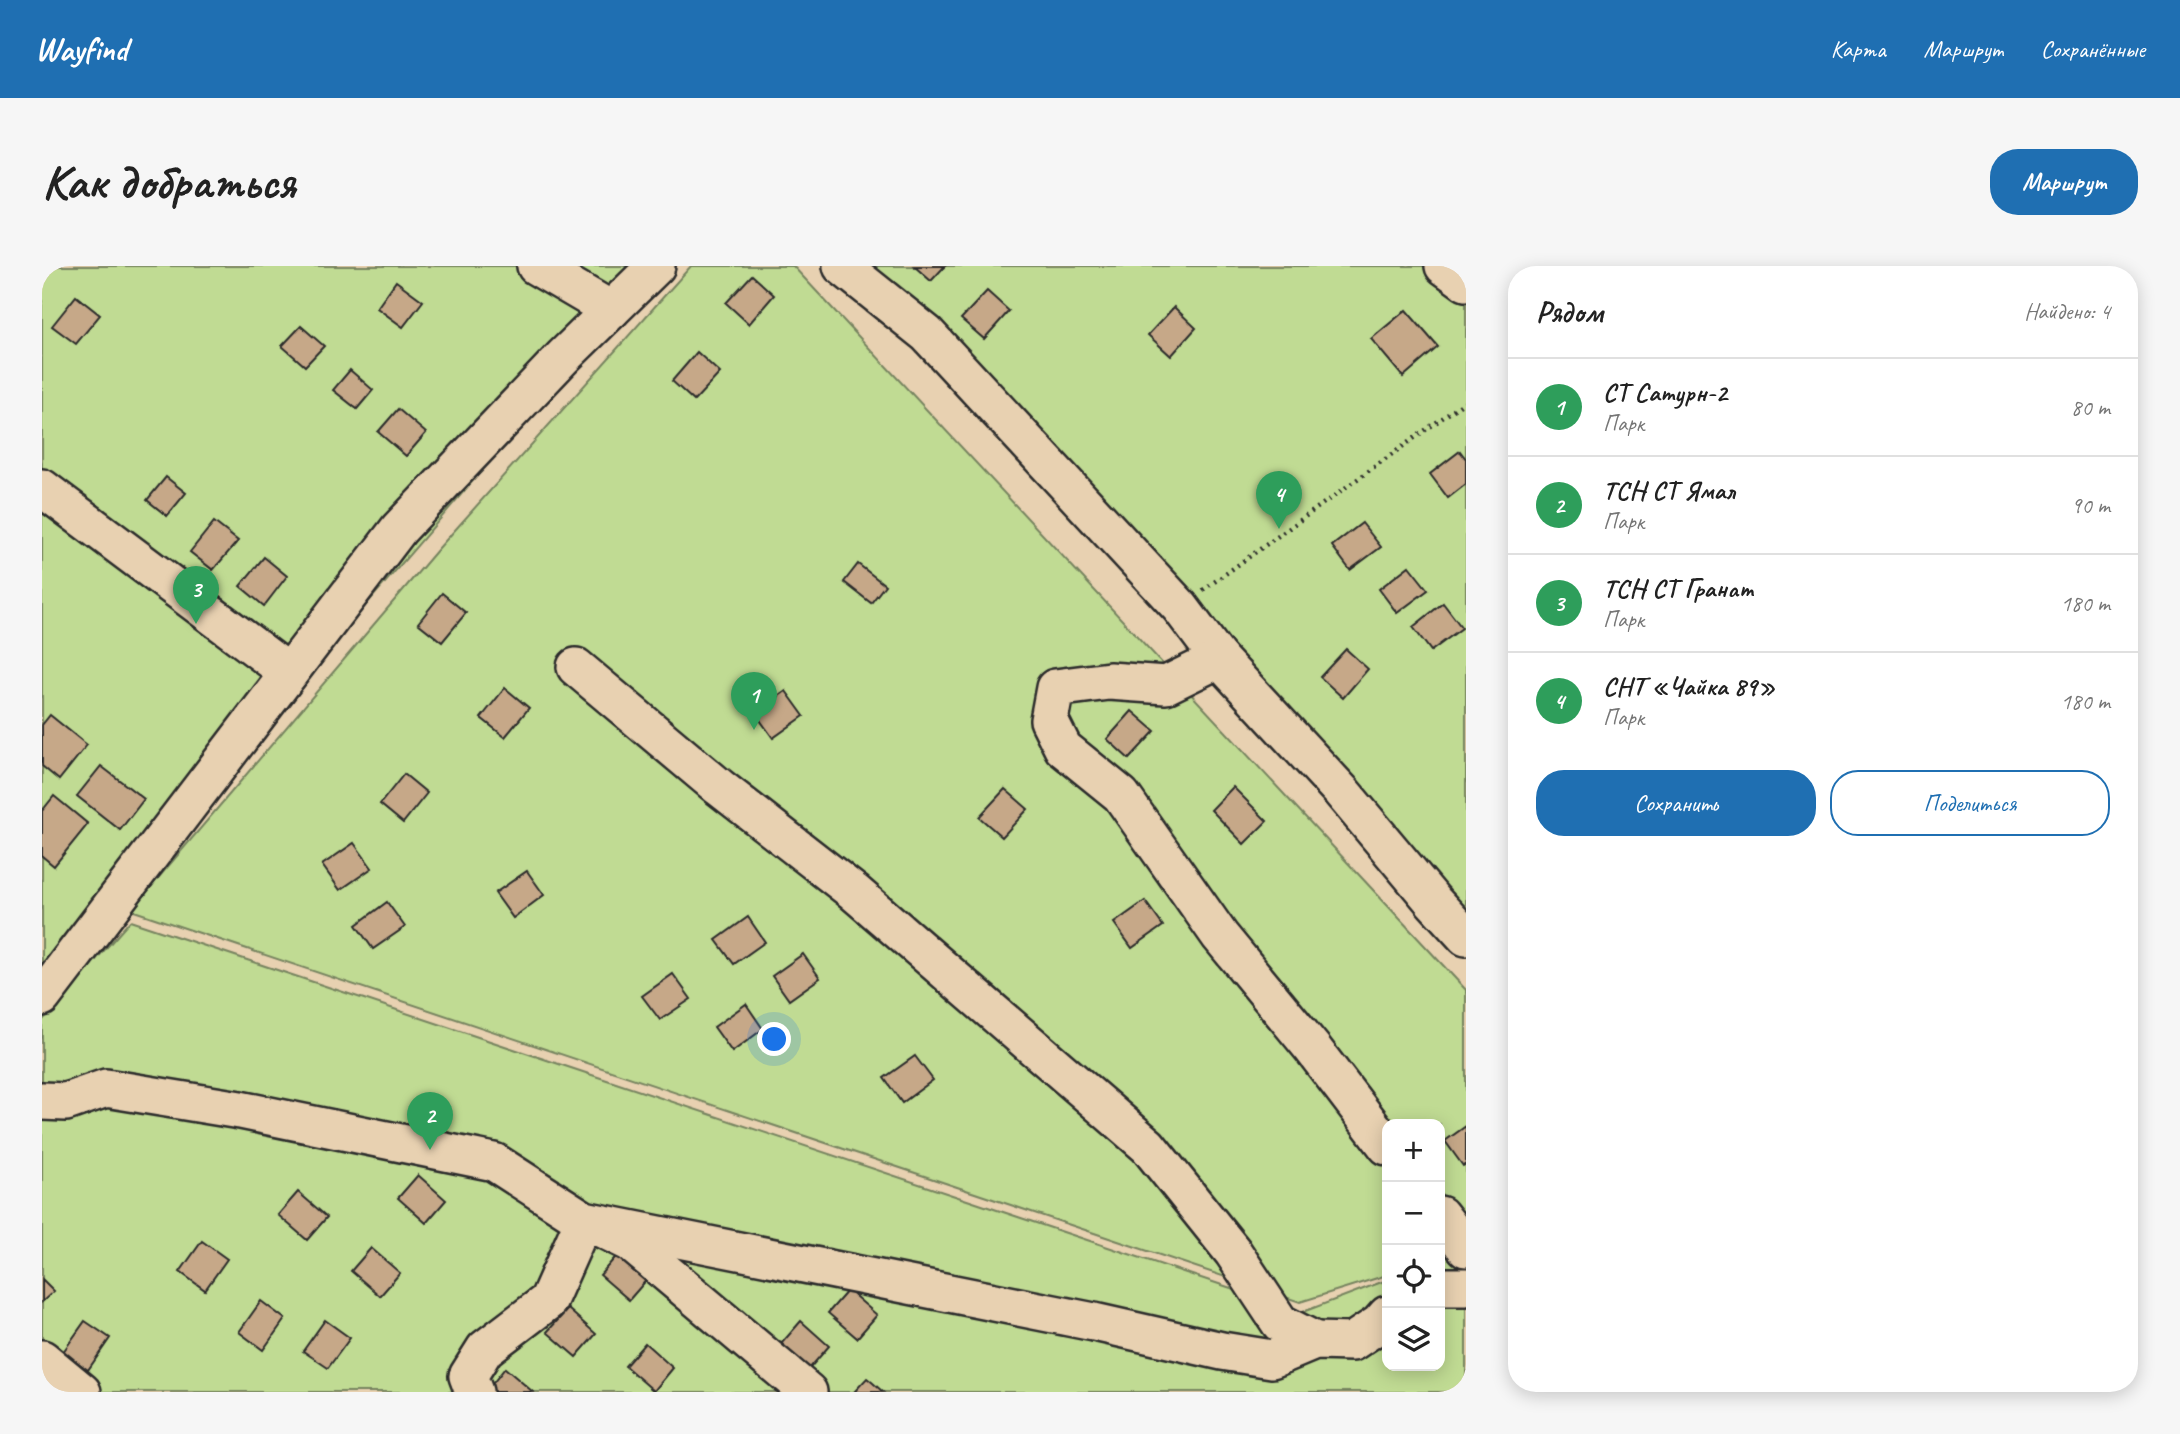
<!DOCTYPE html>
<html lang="ru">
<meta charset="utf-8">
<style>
:root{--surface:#fff;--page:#f6f6f6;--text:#222;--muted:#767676;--line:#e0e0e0;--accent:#1f6fb2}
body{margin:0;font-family:Caveat,sans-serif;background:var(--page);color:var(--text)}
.controls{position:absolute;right:21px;bottom:21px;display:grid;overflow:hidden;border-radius:14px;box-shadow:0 4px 18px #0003}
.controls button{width:63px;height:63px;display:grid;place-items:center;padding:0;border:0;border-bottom:2px solid var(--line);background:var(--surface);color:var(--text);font:35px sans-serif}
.you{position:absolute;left:733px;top:774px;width:24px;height:24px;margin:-18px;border:5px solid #fff;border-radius:50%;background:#1a73e8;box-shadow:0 0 0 10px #1a73e833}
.badge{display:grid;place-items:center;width:46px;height:46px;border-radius:50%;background:var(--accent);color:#fff;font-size:23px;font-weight:700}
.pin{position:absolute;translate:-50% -58px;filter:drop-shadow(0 2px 4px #0008)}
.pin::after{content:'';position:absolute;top:37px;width:24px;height:21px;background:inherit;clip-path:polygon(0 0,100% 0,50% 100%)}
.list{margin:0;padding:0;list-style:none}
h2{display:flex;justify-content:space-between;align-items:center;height:91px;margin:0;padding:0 28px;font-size:30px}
h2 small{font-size:23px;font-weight:400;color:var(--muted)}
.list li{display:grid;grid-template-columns:46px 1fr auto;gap:21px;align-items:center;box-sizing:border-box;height:98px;padding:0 28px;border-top:2px solid var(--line)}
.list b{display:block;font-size:26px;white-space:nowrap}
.list p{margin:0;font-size:23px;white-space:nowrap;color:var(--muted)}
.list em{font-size:23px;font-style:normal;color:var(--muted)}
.actions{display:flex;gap:14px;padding:21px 28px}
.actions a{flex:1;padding:16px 0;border:2px solid var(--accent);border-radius:28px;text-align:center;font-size:24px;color:var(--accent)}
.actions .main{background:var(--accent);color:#fff}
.icon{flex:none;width:38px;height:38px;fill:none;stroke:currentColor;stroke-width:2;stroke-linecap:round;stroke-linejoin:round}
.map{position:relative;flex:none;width:1424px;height:1126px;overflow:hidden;border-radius:28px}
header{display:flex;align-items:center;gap:42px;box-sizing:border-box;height:98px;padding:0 35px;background:var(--accent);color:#fff}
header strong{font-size:33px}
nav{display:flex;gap:38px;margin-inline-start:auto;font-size:24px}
.intro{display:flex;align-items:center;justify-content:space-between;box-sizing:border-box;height:168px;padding:0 42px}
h1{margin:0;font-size:49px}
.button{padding:18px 32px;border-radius:28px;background:var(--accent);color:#fff;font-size:24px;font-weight:700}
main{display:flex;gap:42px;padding:0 42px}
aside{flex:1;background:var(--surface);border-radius:28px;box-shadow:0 4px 18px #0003}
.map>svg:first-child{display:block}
.green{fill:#c0db93;stroke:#76835f;stroke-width:2}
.building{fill:#c6a888;stroke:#2b2b2b;stroke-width:2}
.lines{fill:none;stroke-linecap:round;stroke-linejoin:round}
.minor-casing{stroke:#2b2b2b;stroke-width:42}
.path{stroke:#2b2b2b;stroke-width:4.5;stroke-dasharray:2 5;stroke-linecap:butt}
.minor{stroke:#e8d1b1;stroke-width:37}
</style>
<header>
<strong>Wayfind</strong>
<nav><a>Карта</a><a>Маршрут</a><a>Сохранённые</a></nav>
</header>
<div class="intro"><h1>Как добраться</h1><a class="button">Маршрут</a></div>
<main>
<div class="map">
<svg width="1424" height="1126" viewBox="0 0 1424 1126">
<rect width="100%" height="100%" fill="#e8d1b1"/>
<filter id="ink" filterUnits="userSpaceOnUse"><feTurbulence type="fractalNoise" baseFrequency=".0143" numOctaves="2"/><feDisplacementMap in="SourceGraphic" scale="14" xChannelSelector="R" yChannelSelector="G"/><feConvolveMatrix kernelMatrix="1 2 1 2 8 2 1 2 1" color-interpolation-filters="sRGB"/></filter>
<g filter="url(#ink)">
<!-- green -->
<g class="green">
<polygon points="0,0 616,0 0,715"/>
<polygon points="649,0 751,0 1424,724 1424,1007 1398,1004 1398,858 1345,858 1345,1009 1258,1036 89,644 396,283"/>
<polygon points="800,0 1424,0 1424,656"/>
<polygon points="88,655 1261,1046 1345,1014 1345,1100 1398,1100 1398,1017 1424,1024 1424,1126 0,1126 0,755"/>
</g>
<!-- building -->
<g class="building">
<polygon points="872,0 903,0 889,15"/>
<polygon points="710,9 732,29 707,58 684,37"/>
<polygon points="354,15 381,35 361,61 335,42"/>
<polygon points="945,25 967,45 942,73 919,53"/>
<polygon points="34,30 58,49 34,78 10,60"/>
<polygon points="1132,41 1154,62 1129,90 1106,69"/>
<polygon points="1364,44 1396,81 1361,111 1329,73"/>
<polygon points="259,60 282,80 263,100 240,80"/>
<polygon points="655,86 678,107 652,135 630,115"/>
<polygon points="308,104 331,124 315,143 291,124"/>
<polygon points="356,143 384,167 364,190 336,166"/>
<polygon points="1418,185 1424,193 1424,218 1406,232 1388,208"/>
<polygon points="124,211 144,227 125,250 105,234"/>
<polygon points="172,256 196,275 171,304 148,286"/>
<polygon points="1320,257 1339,281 1308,304 1290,280"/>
<polygon points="222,291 245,310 222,340 198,320"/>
<polygon points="816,298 843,319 829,337 802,316"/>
<polygon points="1367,300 1386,324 1355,347 1337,323"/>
<polygon points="400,327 424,347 400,376 376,357"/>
<polygon points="1401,337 1420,362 1389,385 1371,361"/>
<polygon points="1304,383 1326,403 1301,432 1278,411"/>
<polygon points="463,422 487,442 463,471 439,452"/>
<polygon points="744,425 762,450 731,472 713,447"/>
<polygon points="1090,445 1113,465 1087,493 1065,473"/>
<polygon points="8,449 45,479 17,514 0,500 0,459"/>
<polygon points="59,500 102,533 78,564 35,530"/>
<polygon points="362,508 385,527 361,557 338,538"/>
<polygon points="1191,521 1225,555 1202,578 1169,544"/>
<polygon points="963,523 986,543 960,571 937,551"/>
<polygon points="12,530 46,558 12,600 0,590 0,545"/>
<polygon points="312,577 330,602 298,624 280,599"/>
<polygon points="485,605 502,629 471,652 453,627"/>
<polygon points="1103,635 1121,660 1090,682 1072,657"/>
<polygon points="345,636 363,661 331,683 314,659"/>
<polygon points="706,651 723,676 692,698 674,674"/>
<polygon points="761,688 778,712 747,734 730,710"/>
<polygon points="631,708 649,733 618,754 600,730"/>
<polygon points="704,738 721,763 690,786 672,761"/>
<polygon points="873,790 891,814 860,837 842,812"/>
<polygon points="1424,860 1424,898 1421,900 1403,875"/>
<polygon points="376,909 404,934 384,957 356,932"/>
<polygon points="256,926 285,951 265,974 236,949"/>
<polygon points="160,975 185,993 163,1024 138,1006"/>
<polygon points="329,982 358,1007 338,1030 309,1005"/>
<polygon points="578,986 607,1011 587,1034 558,1009"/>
<polygon points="0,1013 12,1025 0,1036"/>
<polygon points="806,1024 835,1049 815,1072 786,1047"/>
<polygon points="219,1035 243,1053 221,1084 197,1066"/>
<polygon points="526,1043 554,1068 534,1091 505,1066"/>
<polygon points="283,1054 308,1072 286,1102 261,1085"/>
<polygon points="43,1055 68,1072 46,1104 21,1086"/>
<polygon points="759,1055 787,1080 767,1103 739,1078"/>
<polygon points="603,1077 631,1102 612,1125 583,1100"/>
<polygon points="463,1102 491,1126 444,1126"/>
<polygon points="825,1112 831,1117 841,1126 812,1126"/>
</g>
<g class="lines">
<!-- minor casing -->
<g class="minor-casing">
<g id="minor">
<polyline points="494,0 569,44"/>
<polyline points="800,0 885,68 1138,341 1177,393 1299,525 1392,636 1424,671"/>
<polyline points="1402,0 1424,16"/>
<polyline points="0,222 247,407"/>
<polyline points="1177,393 1124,419 1067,415 1013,422 1007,454 1021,482 1079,529 1178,670 1271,783 1345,880"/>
<polyline points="534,401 677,521 812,626 1106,880 1191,986 1238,1057 1273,1075"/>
<polyline points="0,731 357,263 521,91 614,0"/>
<polyline points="0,835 24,836 64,822 198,844 452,896 542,954 1052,1056 1180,1085 1230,1093 1273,1075 1310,1076 1337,1058 1345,1049"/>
<polyline points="1398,949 1424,982"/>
<polyline points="1398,1021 1424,1021"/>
<polyline points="0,1093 40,1126"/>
<polyline points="432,1126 426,1110 443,1083 506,1035 542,954 589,977 766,1126"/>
</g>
</g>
<!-- path -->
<polyline class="path" points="1161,324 1424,135"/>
<!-- minor -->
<use href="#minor" class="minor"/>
</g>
</g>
</svg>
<div class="controls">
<button>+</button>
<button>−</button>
<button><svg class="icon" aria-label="locate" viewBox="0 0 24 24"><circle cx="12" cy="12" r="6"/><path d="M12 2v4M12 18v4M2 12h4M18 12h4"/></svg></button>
<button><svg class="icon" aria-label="layers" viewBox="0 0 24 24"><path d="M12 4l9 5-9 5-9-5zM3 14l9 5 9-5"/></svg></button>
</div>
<div class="you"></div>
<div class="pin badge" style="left:712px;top:464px;background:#2e9e5b">1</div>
<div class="pin badge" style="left:388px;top:884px;background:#2e9e5b">2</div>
<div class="pin badge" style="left:154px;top:358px;background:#2e9e5b">3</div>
<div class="pin badge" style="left:1237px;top:263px;background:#2e9e5b">4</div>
</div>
<aside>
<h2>Рядом<small>Найдено: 4</small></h2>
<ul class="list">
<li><span class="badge" style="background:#2e9e5b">1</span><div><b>СТ Сатурн-2</b><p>Парк</p></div><em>80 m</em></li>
<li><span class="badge" style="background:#2e9e5b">2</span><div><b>ТСН СТ Ямал</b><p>Парк</p></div><em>90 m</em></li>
<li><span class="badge" style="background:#2e9e5b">3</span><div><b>ТСН СТ Гранат</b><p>Парк</p></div><em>180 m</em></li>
<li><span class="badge" style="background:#2e9e5b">4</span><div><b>СНТ «Чайка 89»</b><p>Парк</p></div><em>180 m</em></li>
</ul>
<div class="actions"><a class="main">Сохранить</a><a>Поделиться</a></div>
</aside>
</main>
